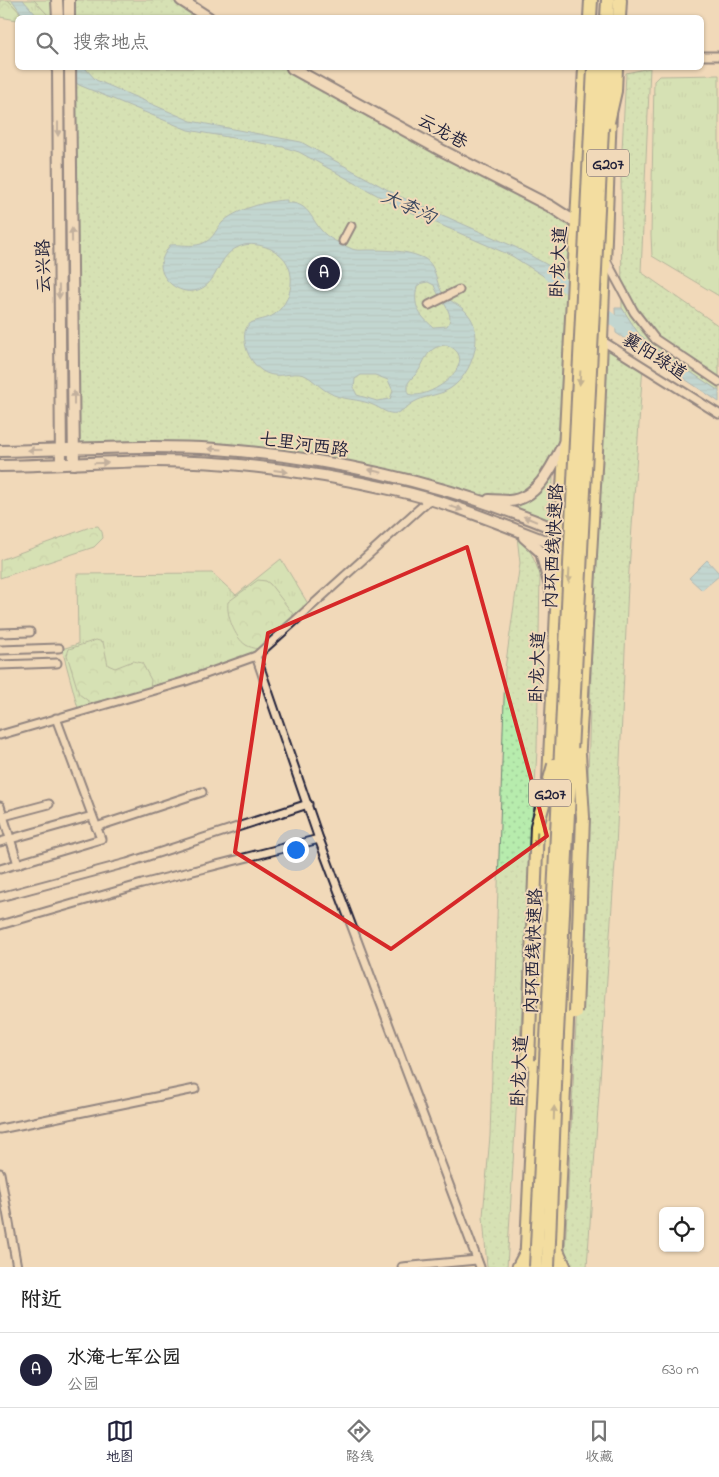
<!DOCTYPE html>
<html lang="zh">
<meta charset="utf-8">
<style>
:root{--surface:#fff;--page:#f6f6f6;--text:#222;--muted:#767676;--line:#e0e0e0;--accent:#22223b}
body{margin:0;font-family:"Indie Flower","LXGW WenKai TC",sans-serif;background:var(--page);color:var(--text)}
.controls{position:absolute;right:15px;bottom:15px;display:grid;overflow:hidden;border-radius:8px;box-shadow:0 1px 4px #0004}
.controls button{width:45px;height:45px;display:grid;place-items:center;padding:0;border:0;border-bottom:1px solid var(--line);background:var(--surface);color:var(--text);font:25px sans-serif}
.you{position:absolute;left:295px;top:849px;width:18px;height:18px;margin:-12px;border:4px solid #fff;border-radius:50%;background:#1a73e8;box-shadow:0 0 0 8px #1a73e833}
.badge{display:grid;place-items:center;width:32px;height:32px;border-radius:50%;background:var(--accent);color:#fff;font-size:16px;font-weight:700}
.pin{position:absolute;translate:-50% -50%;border:2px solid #fff;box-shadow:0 1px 5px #0006}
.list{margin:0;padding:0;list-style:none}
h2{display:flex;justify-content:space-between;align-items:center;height:65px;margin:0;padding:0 20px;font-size:21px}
h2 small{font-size:16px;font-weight:400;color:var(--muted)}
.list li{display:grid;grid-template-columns:32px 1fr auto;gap:15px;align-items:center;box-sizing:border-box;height:75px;padding:0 20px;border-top:1px solid var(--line)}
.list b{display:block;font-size:19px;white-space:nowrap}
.list p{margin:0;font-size:16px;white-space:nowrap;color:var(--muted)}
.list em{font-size:16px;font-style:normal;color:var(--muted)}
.icon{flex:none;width:28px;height:28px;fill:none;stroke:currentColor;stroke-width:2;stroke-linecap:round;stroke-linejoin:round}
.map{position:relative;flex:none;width:719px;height:1267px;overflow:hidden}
.search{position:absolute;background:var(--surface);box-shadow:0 1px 4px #0004;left:15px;right:15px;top:15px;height:55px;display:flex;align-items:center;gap:12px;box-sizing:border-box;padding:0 18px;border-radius:8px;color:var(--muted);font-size:19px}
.sheet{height:140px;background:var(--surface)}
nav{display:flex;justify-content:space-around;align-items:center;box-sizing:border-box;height:70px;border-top:1px solid var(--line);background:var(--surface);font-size:14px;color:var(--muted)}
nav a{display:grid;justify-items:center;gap:2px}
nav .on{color:var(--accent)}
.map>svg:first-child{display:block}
.grass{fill:url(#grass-tufts);stroke:#6c8774}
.forest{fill:url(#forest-crowns);stroke:#6c8774}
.park{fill:url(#park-dots);stroke:#6c8774}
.water{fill:url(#water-rules);stroke:#618ca5;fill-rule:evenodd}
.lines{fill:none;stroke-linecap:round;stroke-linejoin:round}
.river{stroke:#8bd3ec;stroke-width:11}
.street-casing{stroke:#22223b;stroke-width:11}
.secondary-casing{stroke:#22223b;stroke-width:14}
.primary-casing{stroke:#22223b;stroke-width:15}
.highway-casing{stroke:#22223b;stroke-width:16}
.street{stroke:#f1d9b9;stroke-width:7}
.secondary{stroke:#f1d9b9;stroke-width:10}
.primary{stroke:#f6e381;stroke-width:11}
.highway{stroke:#f6e381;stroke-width:12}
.highway-bridge-casing{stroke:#22223b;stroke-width:16;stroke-linecap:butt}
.highway-bridge{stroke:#f6e381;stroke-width:12}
.oneway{fill:#8a7e7a}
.oneway2{fill:#8c825e}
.marked{fill:none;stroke:#d62828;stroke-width:4;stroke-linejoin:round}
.labels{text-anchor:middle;stroke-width:4;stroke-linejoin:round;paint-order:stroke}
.shield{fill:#f1d9b9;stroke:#605961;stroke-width:1}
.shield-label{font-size:16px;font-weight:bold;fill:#22223b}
.street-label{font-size:18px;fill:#22223b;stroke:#f1d9b9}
.water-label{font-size:19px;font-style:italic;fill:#37455e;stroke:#f1d9b9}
</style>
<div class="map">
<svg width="719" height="1267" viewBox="0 0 719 1267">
<defs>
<pattern id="grass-tufts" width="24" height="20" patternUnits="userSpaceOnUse" patternTransform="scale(1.25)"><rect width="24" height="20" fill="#b7ecad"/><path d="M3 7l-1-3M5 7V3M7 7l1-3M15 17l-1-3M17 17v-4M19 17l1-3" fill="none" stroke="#9dca96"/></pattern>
<pattern id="forest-crowns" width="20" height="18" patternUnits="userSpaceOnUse" patternTransform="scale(1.25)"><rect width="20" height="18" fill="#b7ecad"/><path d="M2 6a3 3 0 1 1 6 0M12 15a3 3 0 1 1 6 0" fill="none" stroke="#9dca96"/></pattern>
<pattern id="park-dots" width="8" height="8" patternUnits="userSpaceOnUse" patternTransform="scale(1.25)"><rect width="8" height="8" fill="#b7ecad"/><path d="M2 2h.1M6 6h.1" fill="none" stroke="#9dca96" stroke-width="1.8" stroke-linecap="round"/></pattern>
<pattern id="water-rules" width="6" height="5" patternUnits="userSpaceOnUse" patternTransform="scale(1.25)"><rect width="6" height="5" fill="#8bd3ec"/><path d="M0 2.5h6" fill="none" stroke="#78b5cb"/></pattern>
</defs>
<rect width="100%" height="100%" fill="#f1d9b9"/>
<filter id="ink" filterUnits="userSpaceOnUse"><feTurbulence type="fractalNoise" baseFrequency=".02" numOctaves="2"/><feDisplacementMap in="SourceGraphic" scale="10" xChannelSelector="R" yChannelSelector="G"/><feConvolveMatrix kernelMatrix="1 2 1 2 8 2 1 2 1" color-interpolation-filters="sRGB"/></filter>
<g filter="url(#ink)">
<!-- grass -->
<g class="grass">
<polygon points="8,0 34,0 48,15 52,17 24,17"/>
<polygon points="719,75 719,296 652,256 651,235 654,81 659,76"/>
<polygon points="553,477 552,522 516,507 540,493"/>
<polygon points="281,559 310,607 256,656 79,712 62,649 78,644 77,574 212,573 236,595"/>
</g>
<!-- forest -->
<g class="forest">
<polygon points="0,0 8,0 24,17 18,18 17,20 0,17"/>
<polygon points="34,0 57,0 58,17 48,15"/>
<polygon points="98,526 102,532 103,538 94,547 0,578 0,560 90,527"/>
<path d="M 258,580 L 266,581 L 270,584 L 293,614 L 292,619 L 258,649 C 254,648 249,647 246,645 C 235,638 226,615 228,602 Z"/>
<polygon points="96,640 103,642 108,665 115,668 133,661 142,663 151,680 150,688 91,703 79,694 67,655 69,649"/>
</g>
<!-- park -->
<g class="park">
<polygon points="69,0 181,0 209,17 69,17"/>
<polygon points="70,68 292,68 578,224 566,440 541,475 519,493 505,499 478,500 408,479 216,449 74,449"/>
<polygon points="650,68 641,272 719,326 719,391 654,348 638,333 622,308 621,169 626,73"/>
<polygon points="601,340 643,365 628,585 616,848 587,1267 573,1267 565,1252 588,776"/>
<polygon points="517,536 531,553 540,574 537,750 507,1267 487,1267 483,1216 490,1136 505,669 520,563"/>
</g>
<!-- water -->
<g class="water">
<polygon points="12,0 23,0 38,17 24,17"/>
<polygon points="56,68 85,68 96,80 191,121 301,142 399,196 515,247 553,268 563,270 561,288 555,287 542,275 512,256 395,205 299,152 283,147 188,130 79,85"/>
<path d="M 287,200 L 287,203 C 308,202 310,217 321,230 C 327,238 341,244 350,248 C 355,251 361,250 366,250 C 384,250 405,250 421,257 C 438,263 434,283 444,295 C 450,302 461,305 467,313 C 486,334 472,374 451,388 C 441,395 429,395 418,400 C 410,403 405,410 397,413 C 387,415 381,408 373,405 C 359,398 342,401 328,392 C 320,388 312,378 304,375 C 292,371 279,379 266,373 C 255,368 246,354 245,342 C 244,336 244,327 251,323 C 258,319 267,320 275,314 C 295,298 299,263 273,250 C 265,246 254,243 244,245 C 214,253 221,286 194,291 C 179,294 161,280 161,265 C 162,257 166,251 170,245 C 180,244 191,247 201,244 C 213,240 214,232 222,223 C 234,210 269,200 287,200 ZM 428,282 L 434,285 C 438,299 457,313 447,326 L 433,327 C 418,314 413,306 417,286 L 422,283 ZM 447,345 C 484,360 430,402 408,394 L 408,383 C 411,378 416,375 419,370 C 427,356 429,346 447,345 ZM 361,375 L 375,375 L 388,380 L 393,391 L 390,399 L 377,401 L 357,395 L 354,389 L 355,379 Z"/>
<polygon points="615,308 622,308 638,333 654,348 719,391 719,402 616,333"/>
<polygon points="707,560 719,573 719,576 702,590 689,578"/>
</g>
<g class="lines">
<!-- river -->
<g class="river">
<polyline points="549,275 579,296"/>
<polyline points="597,308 626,330"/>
</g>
<!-- street casing -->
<g class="street-casing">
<g id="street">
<polyline points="702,56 719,56"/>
<polyline points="343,241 351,226"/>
<polyline points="606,260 634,312 655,339 719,382"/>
<polyline points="429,305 459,290"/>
<polyline points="601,340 719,414"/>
<polyline points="0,633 30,632"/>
<polyline points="0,650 59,648"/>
<polyline points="256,656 319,839 480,1267"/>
<polyline points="0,665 57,663"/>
<polyline points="0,735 183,682 256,656 430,499"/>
<polyline points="0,806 18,864"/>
<polyline points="0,817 49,804"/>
<polyline points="96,827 202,792"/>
<polyline points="0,842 92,816"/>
<polyline points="0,869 101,839 56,718"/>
<polyline points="0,897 127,863 308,804"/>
<polyline points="0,925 142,884 319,839"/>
<polyline points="0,1129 195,1089"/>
<polyline points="0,1173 17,1267"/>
<polyline points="402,1267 477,1260"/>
</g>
</g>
<!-- secondary casing -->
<g class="secondary-casing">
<g id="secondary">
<polyline points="57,0 58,18"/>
<polyline points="69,0 69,18"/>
<polyline points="181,0 209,18"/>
<polyline points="58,68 61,464"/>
<polyline points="70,68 74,464"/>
<polyline points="292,68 441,150 550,206 578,224"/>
<path d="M 0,451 C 72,450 144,444 216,449 C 337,458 454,486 565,533"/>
<path d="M 0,466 C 52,465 103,462 155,461 C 236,461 320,473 399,491 C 457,504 511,529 567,549"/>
<path d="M 489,500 C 496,500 503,501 509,501 C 538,499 553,465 564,443"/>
<polyline points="524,537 541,552 554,602"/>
</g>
</g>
<!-- primary casing -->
<g class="primary-casing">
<g id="primary">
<polyline points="557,1249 565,1267"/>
<polyline points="518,1267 527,1250"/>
</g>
</g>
<!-- highway casing -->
<g class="highway-casing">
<g id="highway">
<polyline points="590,18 591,0"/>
<polyline points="607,18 608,0"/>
<polyline points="619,18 620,0"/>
<polyline points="578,764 598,416 610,112"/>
<polyline points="526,1267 560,547 585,68"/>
<polyline points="556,1267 577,799"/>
</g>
</g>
<!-- street -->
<use href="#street" class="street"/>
<!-- secondary -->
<use href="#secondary" class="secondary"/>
<!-- primary -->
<use href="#primary" class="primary"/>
<!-- highway -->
<use href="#highway" class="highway"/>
<!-- highway-bridge casing -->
<g class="highway-bridge-casing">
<g id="highway-bridge">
<polyline points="608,122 615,91 616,68"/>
<polyline points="576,1013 583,817 579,754"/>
<polyline points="528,1060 537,826 554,765"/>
<polyline points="536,1267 594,68"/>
<polyline points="548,1267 557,1034 605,68"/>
</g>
</g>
<!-- highway-bridge -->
<use href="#highway-bridge" class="highway-bridge"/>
</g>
<!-- one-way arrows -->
<defs><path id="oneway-solid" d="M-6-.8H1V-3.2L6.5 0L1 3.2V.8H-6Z" transform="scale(1.25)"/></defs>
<g class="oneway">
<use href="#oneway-solid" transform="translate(58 129) rotate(90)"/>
<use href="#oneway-solid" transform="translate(72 235) rotate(-91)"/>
<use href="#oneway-solid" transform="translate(59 292) rotate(89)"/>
<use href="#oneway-solid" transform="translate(74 398) rotate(-90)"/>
<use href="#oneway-solid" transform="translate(215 449) rotate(-176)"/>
<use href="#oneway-solid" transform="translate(35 450) rotate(179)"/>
<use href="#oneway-solid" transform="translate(101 463) rotate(-2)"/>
<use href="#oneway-solid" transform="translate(281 471) rotate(8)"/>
<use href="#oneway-solid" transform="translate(375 471) rotate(-167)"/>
<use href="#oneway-solid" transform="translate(456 508) rotate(18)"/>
<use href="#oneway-solid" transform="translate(530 519) rotate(-158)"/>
</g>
<g class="oneway2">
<use href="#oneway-solid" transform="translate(580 378) rotate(93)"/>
<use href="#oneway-solid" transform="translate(569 576) rotate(93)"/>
<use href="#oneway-solid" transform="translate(537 839) rotate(92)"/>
<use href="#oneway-solid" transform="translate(554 1113) rotate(-88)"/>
</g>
</g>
<!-- marked area -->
<path d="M0 0H719V1267H0ZM 467,547 L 547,836 L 391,949 L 235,852 L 268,633 Z" fill="#f1d9b9" fill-opacity=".55" fill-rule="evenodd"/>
<path class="marked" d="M 467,547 L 547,836 L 391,949 L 235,852 L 268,633 Z"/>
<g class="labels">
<!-- shield labels -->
<g class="shield">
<rect x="587" y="149.5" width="42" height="27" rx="4"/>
<rect x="529" y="779.5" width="42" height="27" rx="4"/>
</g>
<g class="shield-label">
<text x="608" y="169">G207</text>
<text x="550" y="799">G207</text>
</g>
<!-- street labels -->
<g class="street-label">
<text transform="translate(443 131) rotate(29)" y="6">云龙巷</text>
<text transform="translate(558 262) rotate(-87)" y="6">卧龙大道</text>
<text transform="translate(43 266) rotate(-91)" y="6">云兴路</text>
<text transform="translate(655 356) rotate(32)" y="6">襄阳绿道</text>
<text transform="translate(304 444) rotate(8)" y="6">七里河西路</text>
<text transform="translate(553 546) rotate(-87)" y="6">内环西线快速路</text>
<text transform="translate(537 667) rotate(-88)" y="6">卧龙大道</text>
<text transform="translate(533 951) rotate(-88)" y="6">内环西线快速路</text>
<text transform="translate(519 1071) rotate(-87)" y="6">卧龙大道</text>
</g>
<!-- water labels -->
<g class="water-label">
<text transform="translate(409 206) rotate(25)" y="7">大李沟</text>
</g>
</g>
</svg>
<div class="controls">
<button><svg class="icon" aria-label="locate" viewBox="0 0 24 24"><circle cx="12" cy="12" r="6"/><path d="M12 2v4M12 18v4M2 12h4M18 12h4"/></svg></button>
</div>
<div class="you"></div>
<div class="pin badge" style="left:324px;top:273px">A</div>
<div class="search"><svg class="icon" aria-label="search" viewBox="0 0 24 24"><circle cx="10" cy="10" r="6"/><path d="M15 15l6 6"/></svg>搜索地点</div>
</div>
<section class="sheet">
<h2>附近<small></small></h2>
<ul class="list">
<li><span class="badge">A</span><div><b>水淹七军公园</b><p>公园</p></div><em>630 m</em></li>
</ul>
</section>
<nav>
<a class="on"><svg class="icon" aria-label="map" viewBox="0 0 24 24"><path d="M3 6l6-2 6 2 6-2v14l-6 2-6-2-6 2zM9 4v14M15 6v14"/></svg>地图</a>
<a><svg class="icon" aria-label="directions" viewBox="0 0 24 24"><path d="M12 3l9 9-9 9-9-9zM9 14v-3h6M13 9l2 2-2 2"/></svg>路线</a>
<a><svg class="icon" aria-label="saved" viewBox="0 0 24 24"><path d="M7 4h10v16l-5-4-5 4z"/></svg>收藏</a>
</nav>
